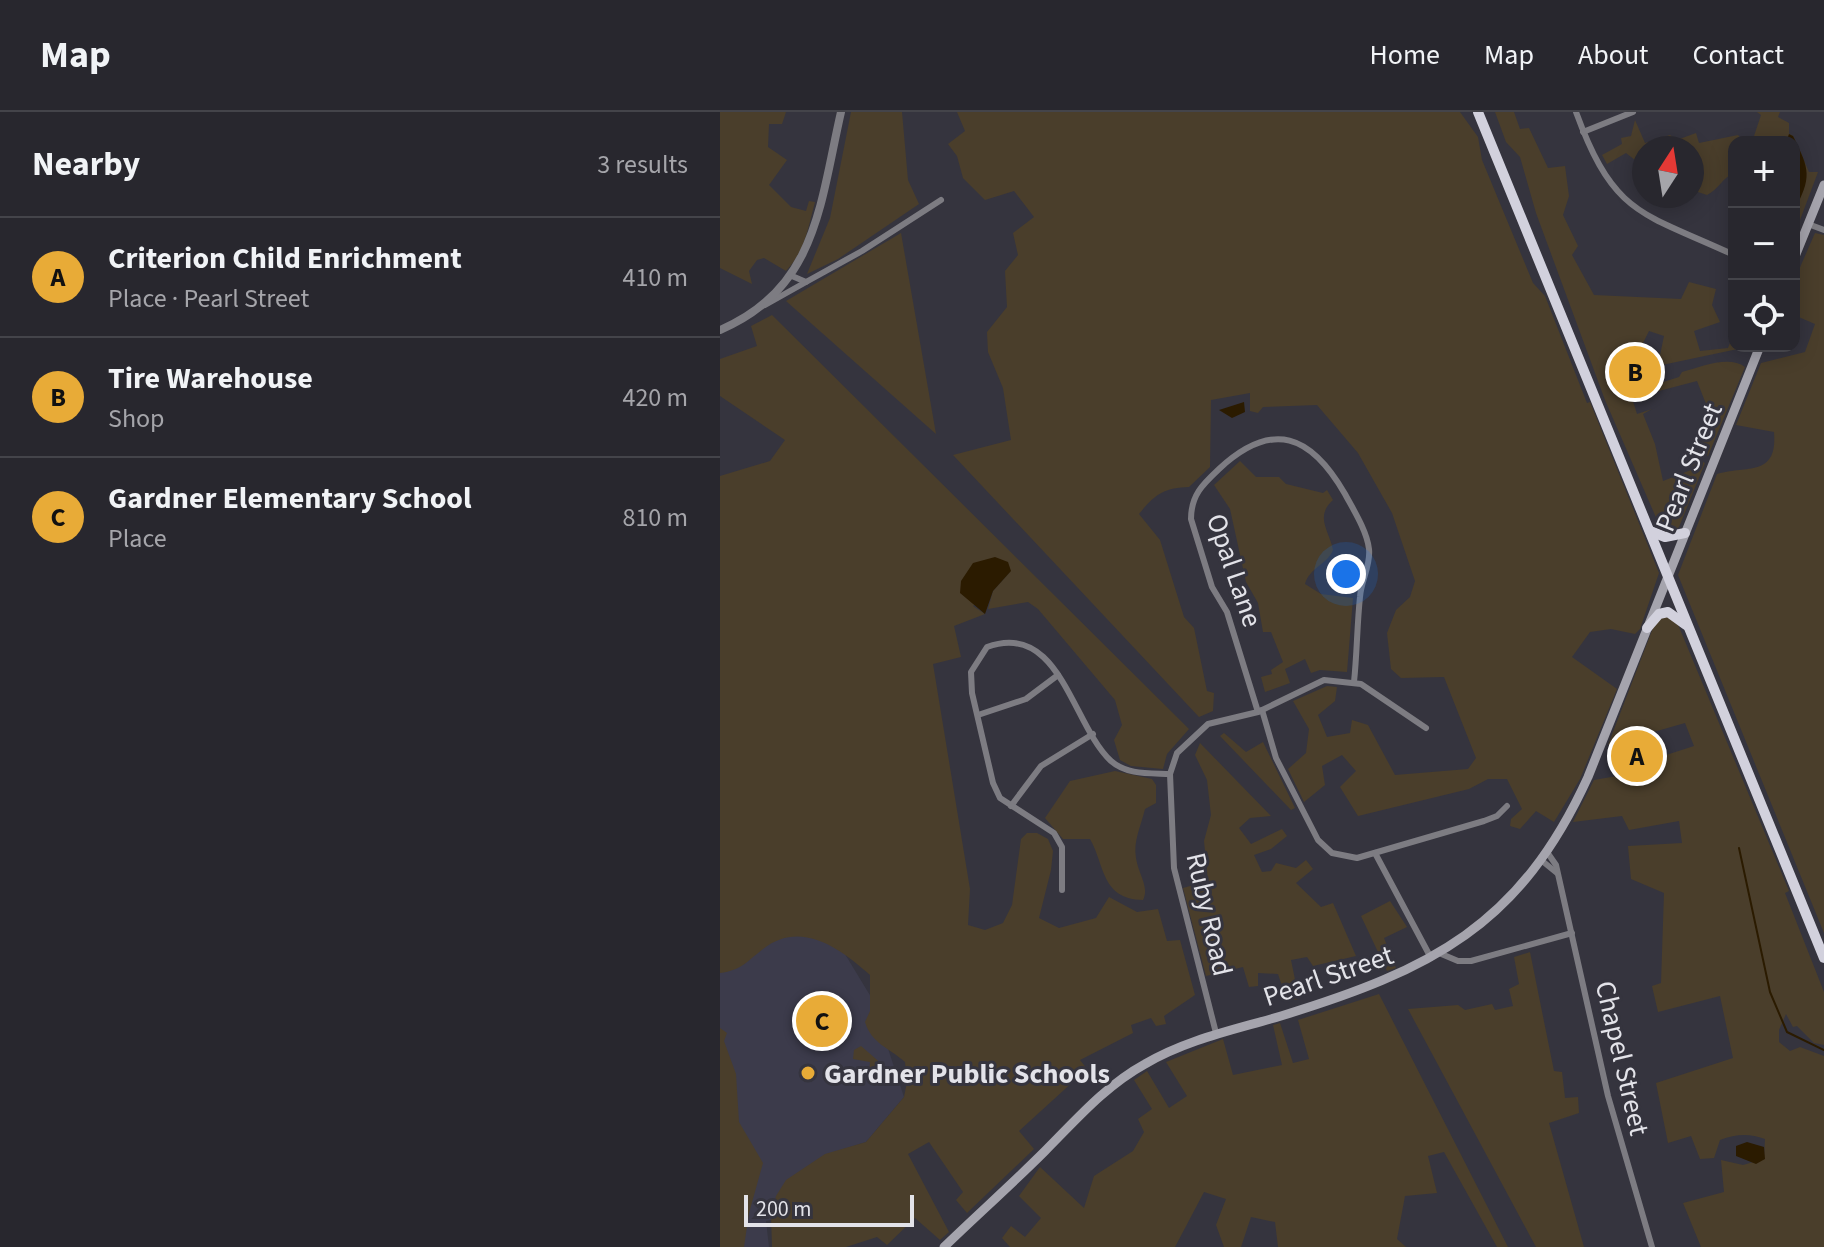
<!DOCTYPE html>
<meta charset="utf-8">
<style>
:root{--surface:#28272e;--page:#34333a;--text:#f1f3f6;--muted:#a5a5aa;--line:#44444a;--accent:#e8ab37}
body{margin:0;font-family:"Source Sans 3",sans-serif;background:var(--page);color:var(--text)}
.controls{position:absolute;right:24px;top:24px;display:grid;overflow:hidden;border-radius:16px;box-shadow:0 4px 20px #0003}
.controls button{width:72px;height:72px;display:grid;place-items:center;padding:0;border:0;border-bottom:2px solid var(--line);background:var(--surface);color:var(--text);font:40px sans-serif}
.compass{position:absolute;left:912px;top:24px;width:72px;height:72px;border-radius:50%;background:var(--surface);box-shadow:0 4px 20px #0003;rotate:12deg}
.scale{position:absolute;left:24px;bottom:20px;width:170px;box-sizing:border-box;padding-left:8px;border:4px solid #e3e3e9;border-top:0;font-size:22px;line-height:28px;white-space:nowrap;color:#e3e3e9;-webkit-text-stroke:6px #35343e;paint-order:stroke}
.you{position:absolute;left:626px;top:462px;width:28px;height:28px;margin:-20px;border:6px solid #fff;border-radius:50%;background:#1a73e8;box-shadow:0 0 0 12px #1a73e833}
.badge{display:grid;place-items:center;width:52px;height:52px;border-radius:50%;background:var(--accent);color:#111;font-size:26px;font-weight:700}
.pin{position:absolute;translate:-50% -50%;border:4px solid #fff;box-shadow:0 2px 8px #0006}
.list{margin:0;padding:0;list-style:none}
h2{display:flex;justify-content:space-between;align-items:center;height:104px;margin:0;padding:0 32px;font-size:34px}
h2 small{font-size:26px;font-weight:400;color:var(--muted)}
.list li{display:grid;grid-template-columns:52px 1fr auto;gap:24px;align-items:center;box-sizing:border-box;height:120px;padding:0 32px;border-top:2px solid var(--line)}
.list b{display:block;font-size:30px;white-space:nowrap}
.list p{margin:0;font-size:26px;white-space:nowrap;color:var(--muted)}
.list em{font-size:26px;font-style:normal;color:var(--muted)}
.icon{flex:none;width:44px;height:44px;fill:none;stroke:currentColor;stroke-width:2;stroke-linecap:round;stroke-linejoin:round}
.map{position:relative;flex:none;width:1104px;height:1135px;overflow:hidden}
header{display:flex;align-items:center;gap:48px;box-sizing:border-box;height:112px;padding:0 40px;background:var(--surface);border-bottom:2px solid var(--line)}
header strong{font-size:38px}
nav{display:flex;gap:44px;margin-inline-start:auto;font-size:28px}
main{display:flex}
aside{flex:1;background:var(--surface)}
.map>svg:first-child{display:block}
.built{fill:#3c3b4b}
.green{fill:#4a3e2b}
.water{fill:#2b1b00}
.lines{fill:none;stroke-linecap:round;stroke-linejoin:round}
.stream{stroke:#2b1b00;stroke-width:2}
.minor{stroke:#7d7c82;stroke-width:6}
.tertiary{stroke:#7d7c82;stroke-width:8}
.secondary{stroke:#a5a4ad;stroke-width:9}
.trunk{stroke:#d2d1dd;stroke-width:10}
.poi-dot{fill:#e8ab37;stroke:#35343e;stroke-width:3}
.labels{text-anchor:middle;stroke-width:6;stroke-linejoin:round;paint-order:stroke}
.street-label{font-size:28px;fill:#e3e3e9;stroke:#35343e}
.poi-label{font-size:28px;font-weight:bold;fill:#e3e3e9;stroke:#35343e;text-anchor:start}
</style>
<header>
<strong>Map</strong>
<nav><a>Home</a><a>Map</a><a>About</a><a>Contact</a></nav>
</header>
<main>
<aside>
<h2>Nearby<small>3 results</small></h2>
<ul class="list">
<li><span class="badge">A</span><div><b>Criterion Child Enrichment</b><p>Place · Pearl Street</p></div><em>410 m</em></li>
<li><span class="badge">B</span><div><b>Tire Warehouse</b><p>Shop</p></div><em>420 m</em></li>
<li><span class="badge">C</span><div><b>Gardner Elementary School</b><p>Place</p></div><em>810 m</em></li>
</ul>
</aside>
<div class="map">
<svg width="1104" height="1135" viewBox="0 0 1104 1135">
<rect width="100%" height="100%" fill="#35343e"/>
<!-- built -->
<polygon class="built" points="111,819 151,885 184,985 146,1030 105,1043 70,1104 46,1109 49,1135 22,1135 0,1003 0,825"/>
<!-- green -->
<g class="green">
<path d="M 0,0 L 66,0 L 62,12 L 49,12 L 48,35 L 67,48 L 49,73 L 71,95 L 86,99 L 89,89 L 95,90 C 88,116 85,139 66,159 L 44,146 L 37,148 L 29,159 L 32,172 L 0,156 Z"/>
<polygon points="131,0 182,0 188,68 199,92 118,147 87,162 110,106"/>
<path d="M 237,0 L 740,0 L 758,25 L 762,48 L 813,171 L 825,184 L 867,291 L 870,290 L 939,461 L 920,517 L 915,522 L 891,517 L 870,520 L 852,545 L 897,577 L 860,667 L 834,710 L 816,699 L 800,717 L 790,714 L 791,707 L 802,697 L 787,667 L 768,667 L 749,677 L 638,704 L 620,675 L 636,659 L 622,643 L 602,654 L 605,673 L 584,690 L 568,657 L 586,641 L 589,617 L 573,589 L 607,574 L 617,575 L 615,589 L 598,603 L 607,625 L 630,621 L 632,608 L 648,613 L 675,663 L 748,657 L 756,646 L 724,565 L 681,566 L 671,557 L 667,521 L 676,498 L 690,485 L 695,469 L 672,401 L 638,341 L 597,293 L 543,295 L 538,301 L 530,299 L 530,281 L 491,288 L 490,355 L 469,375 C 444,376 435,382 419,402 L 440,428 L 464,505 L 474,516 L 487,579 L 494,581 L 493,599 L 479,605 L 233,343 L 291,328 L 283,276 L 268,240 L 267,220 L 287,195 L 285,159 L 298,143 L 293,121 L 314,105 L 294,79 L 265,88 L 243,66 L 237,44 L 228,32 L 245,19 Z"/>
<path d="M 775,0 L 794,0 L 800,17 L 809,16 L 828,56 L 845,54 L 849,84 L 843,103 L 858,134 L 852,143 L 874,183 L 961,187 L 969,170 L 996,177 L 992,193 L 1000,210 L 974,219 L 980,239 L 1008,236 L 1012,226 L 1014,234 L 1032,234 L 942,253 L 939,248 L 944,224 L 929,219 L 918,241 L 895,251 L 903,283 L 959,265 L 962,260 C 981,255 1009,243 1025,255 L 988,344 L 981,340 L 979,332 L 983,329 L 979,317 L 993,310 L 977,269 L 912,286 L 917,302 L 932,297 L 923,302 L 935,332 L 943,369 L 971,358 L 971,353 L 979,348 L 985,351 L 959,415 L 949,421 L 941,417 L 885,288 L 816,101 L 800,45 L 786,30 Z"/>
<polygon points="1037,0 1060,0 1058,5 1069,11 1069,22 1073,24 1089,60 1098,60 1074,124 1074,30 1032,30 1041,3"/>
<path d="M 915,8 L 925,31 L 950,23 L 957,28 L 976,21 L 979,31 L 1018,23 L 1024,30 L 1014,30 L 1014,61 C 1002,66 999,77 987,83 L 972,78 L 972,36 L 924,36 L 924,55 L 906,41 L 887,52 L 882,43 L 902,32 L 901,26 L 911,24 Z"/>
<polygon points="181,121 216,322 66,189"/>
<path d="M 1095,121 L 1104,123 L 1104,821 L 958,463 L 997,362 C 1025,353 1058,366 1054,320 L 1016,313 L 1041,251 L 1085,240 L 1095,212 L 1074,203 L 1074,169 Z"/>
<path d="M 52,203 L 469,617 L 447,642 L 443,657 L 411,654 L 400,648 L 394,628 L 402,613 L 395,588 L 318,497 L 308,490 L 268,497 L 273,479 L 291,459 L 253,494 L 265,502 L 234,514 L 241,545 L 213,552 L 250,777 L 248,813 L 265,818 L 283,811 L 292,793 L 301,727 L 307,721 L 317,721 L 328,727 L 333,739 L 331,758 L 319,806 L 339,816 L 376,806 L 389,785 L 417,800 L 438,797 L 447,829 L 460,828 L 475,883 L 444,904 L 446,912 L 436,914 L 431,906 L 411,913 L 413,921 L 360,948 L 367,957 L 299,1019 L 314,1037 L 247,1101 L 236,1088 L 243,1080 L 209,1030 L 188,1042 L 229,1120 L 220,1128 L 195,1106 L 167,1133 L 157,1125 L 126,1135 L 52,1135 L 51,1103 L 56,1084 L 66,1068 L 105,1042 L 146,1030 L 184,985 L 187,970 L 185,950 C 168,935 152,932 145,910 L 150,899 L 150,863 C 121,837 81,807 43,837 C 26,850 22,858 0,861 L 0,364 L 50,349 L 65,328 L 0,284 L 0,247 L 37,234 L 31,214 Z"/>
<path d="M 520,349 L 536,365 L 559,365 L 566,372 L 603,381 L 607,378 L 613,388 C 594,405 610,420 613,438 C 607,453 590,455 585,472 L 601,482 L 633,486 L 627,560 L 600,558 L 591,561 L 585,547 L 565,557 L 570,571 L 545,580 L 541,565 L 552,562 L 551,558 L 563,550 L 551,520 L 543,520 L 538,491 L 526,470 L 510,397 L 494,373 Z"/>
<path d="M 943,504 L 956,508 L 959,515 L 1069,779 L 1065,781 L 1104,880 L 1104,933 L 1094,931 L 1077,914 L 1073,915 L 1066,902 L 1059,918 L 1059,930 L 1070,939 L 1080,935 L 1104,944 L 1104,1135 L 981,1135 L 963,1091 L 1004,1080 L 1001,1048 L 1023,1053 L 1044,1047 L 1045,1027 C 1029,1021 1016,1022 1000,1028 L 994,1046 L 980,1047 L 971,1024 L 948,1031 L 936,971 L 1013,946 L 1000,884 L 938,900 L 932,874 L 941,871 L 944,781 L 911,767 L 908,734 L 962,731 L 959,709 L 909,718 L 902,704 L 853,710 L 874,668 L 914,661 L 913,652 L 931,648 L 932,657 L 940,645 L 974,634 L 965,611 L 888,633 L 933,516 Z"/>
<polygon points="504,621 526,640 543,630 575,696 571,698 500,624"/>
<polygon points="480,631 551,704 530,706 519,716 531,732 562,717 567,724 551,737 534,743 542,760 551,759 556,751 576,756 586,748 593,757 576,771 601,795 613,791 636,844 593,854 587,845 571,848 579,887 567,889 558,862 538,861 538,874 529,875 523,855 486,864 463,776 488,769 484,729 491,703 487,668 475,643"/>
<path d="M 395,659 L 432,667 L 436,673 L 436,691 L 425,697 C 421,714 413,729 416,746 C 418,761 430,776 423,788 C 381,787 385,753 370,727 L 343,727 L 325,706 L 350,669 Z"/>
<polygon points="670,789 687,815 664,826 676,856 667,859 641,804"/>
<polygon points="810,840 834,959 842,960 845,986 858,985 859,1001 829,1011 864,1135 816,1135 688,897 738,893 745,898 772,892 775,898 793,894 789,877 799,872 794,845"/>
<polygon points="659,882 788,1135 777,1135 724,1040 708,1044 717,1081 685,1084 677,1127 686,1135 558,1135 555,1110 531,1105 521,1135 504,1135 496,1113 506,1087 484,1080 455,1135 290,1135 282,1126 291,1114 305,1125 321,1106 299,1084 320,1055 364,1096 374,1064 413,1039 424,1020 418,1007 432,997 414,968 427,959 449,996 467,984 446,950 503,927 513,963 562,953 553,913 560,911 573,951 589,947 578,908"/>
<polygon points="0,916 7,921 4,929 16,962 19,1010 43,1051 29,1101 24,1135 0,1135"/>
<polygon points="141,934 163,953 168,964 164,970 148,971 150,950 133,947 134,938"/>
</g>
<!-- water -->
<g class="water">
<path d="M 1069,22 L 1073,24 C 1090,58 1092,65 1074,99 L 1074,30 L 1066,30 Z"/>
<polygon points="524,290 525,300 512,306 499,298"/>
<polygon points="275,445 288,450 291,459 273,479 265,502 240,481 241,469 253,451"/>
<polygon points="1027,1030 1044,1035 1045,1047 1036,1052 1016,1044 1016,1034"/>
</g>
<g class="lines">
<!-- stream -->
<polyline class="stream" points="1019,736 1050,880 1067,920 1104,938"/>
<!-- minor -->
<g class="minor">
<path d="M 856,0 C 894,104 921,100 1014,143"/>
<polyline points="863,20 913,0"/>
<polyline points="1088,112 1104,118"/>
<polyline points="72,164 86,170 142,139 221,88"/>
<polyline points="45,193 86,170"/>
<polyline points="542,598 556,646 598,728 612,741 637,746 764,709 777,704 787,694"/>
<path d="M 538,600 L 507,500 L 492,475 L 471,407 C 471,383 483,372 499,357 C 553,307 591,323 625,382 C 633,397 647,419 649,437 C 651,453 641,469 640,485 C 637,513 637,542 634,570"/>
<polyline points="258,603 306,587 338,563"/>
<polyline points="291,694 321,654 373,622"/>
<polyline points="827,740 836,753 888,984 932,1135"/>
<polyline points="655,741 711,846"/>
<polyline points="821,748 837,761"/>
<path d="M 342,778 L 342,735 L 334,721 L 280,686 L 273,671 L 252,581 L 251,560 L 267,535 C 340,508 352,613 391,649 C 407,663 429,661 450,662"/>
<polyline points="719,841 738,849 751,849 852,821"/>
<polyline points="496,921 454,756 450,662 457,641 488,612 538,600 604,568 641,572 706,616"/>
</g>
<!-- tertiary -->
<path class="tertiary" d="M 0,218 C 97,177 100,91 121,0"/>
<!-- secondary -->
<g class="secondary">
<polyline points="1074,147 1104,73"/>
<path d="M 224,1135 C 257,1103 292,1072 325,1039 C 356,1008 385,974 425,952 C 468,927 514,918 561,904 C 711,858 800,814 868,665 L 1040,234"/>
</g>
<!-- trunk -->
<g class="trunk">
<polyline points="758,0 1104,846"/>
<polyline points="930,419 945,425 965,421"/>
<polyline points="927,516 939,502 948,500 966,513"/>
</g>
</g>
<!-- markers -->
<circle class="poi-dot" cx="88" cy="961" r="8"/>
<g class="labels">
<!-- street labels -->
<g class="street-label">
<text transform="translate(968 355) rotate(-68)" y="10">Pearl Street</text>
<text transform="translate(515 458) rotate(71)" y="10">Opal Lane</text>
<text transform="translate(490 802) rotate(77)" y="10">Ruby Road</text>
<text transform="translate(608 863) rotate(-19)" y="10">Pearl Street</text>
<text transform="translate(903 946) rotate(77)" y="10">Chapel Street</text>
</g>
<!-- poi labels -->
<g class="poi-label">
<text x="104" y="971">Gardner Public Schools</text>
</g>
</g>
</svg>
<div class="controls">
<button>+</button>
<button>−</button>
<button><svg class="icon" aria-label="locate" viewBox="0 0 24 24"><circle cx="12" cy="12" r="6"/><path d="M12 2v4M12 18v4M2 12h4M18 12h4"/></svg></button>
</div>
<svg class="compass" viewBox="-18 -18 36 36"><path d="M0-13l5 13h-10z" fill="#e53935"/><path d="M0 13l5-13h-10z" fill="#a5a5aa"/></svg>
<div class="scale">200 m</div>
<div class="you"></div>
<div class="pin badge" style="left:917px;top:644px">A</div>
<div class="pin badge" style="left:915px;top:260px">B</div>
<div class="pin badge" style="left:102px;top:909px">C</div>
</div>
</main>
